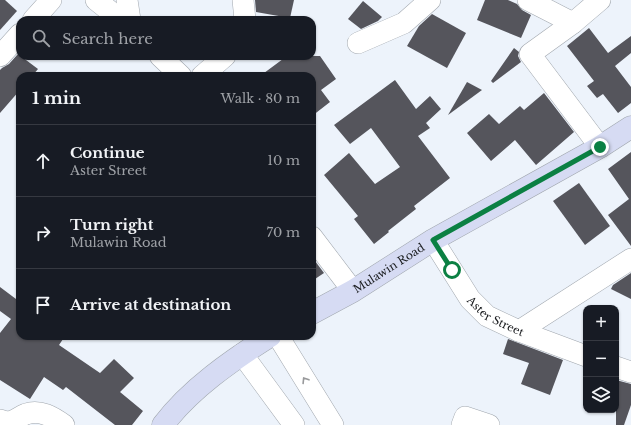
<!DOCTYPE html>
<meta charset="utf-8">
<style>
:root{--surface:#171b24;--page:#242831;--text:#f1f3f6;--muted:#9ea1a6;--line:#363941}
body{margin:0;font-family:"Libre Baskerville",serif;background:var(--page);color:var(--text)}
.controls{position:absolute;right:12px;bottom:12px;display:grid;overflow:hidden;border-radius:8px;box-shadow:0 1px 3px #0004}
.controls button{width:36px;height:36px;display:grid;place-items:center;padding:0;border:0;border-bottom:1px solid var(--line);background:var(--surface);color:var(--text);font:20px sans-serif}
.stop{position:absolute;width:12px;height:12px;margin:-9px;border:3px solid #0b8043;border-radius:50%;background:#fff}
.stop.end{background:#0b8043;border-color:#fff;box-shadow:0 1px 4px #0008}
.list{margin:0;padding:0;list-style:none}
h2{display:flex;justify-content:space-between;align-items:center;height:52px;margin:0;padding:0 16px;font-size:17px}
h2 small{font-size:13px;font-weight:400;color:var(--muted)}
.list li{display:grid;grid-template-columns:26px 1fr auto;gap:12px;align-items:center;box-sizing:border-box;height:72px;padding:0 16px;border-top:1px solid var(--line)}
.list b{display:block;font-size:15px;white-space:nowrap}
.list p{margin:0;font-size:13px;white-space:nowrap;color:var(--muted)}
.list em{font-size:13px;font-style:normal;color:var(--muted)}
.icon{flex:none;width:22px;height:22px;fill:none;stroke:currentColor;stroke-width:2;stroke-linecap:round;stroke-linejoin:round}
.map{position:relative;flex:none;width:631px;height:425px;overflow:hidden}
.search{position:absolute;background:var(--surface);box-shadow:0 1px 3px #0004;left:16px;top:16px;width:300px;height:44px;display:flex;align-items:center;gap:10px;box-sizing:border-box;padding:0 14px;border-radius:12px;color:var(--muted);font-size:15px}
.panel{position:absolute;background:var(--surface);box-shadow:0 1px 3px #0004;left:16px;top:72px;width:300px;height:268px;border-radius:12px}
.map>svg:first-child{display:block}
.building{fill:#55555c}
.lines{fill:none;stroke-linecap:round;stroke-linejoin:round}
.street-casing{stroke:#a1a7ae;stroke-width:22}
.secondary-casing{stroke:#a1a7ae;stroke-width:23}
.street{stroke:#fff;stroke-width:21}
.secondary{stroke:#d6dbf3;stroke-width:22}
.oneway{stroke:#98999b}
.route{stroke:#0b8043;stroke-width:5}
.labels{text-anchor:middle;stroke-width:4;stroke-linejoin:round;paint-order:stroke}
.street-label{font-size:11px;fill:#1b1d20;stroke:#fff}
</style>
<div class="map">
<svg width="631" height="425" viewBox="0 0 631 425">
<rect width="100%" height="100%" fill="#edf3fb"/>
<!-- building -->
<g class="building">
<polygon points="0,0 5,0 17,11 0,30"/>
<polygon points="255,0 294,0 290,18 256,12"/>
<polygon points="485,0 508,0 517,4 522,10 531,15 521,38 477,20"/>
<polygon points="363,1 382,17 378,21 361,29 348,19"/>
<polygon points="432,14 466,33 447,68 407,46 419,26"/>
<polygon points="589,28 608,53 631,36 631,53 615,66 631,87 631,103 618,113 603,94 597,98 587,86 594,81 567,46"/>
<polygon points="514,48 519,52 518,56 521,62 493,83 491,81"/>
<polygon points="18,54 38,69 32,76 20,76 20,90 0,113 0,70 2,68 9,64"/>
<polygon points="287,56 320,56 336,79 321,90 330,102 312,116 312,76 260,76"/>
<polygon points="395,80 416,109 430,96 441,109 426,123 430,128 418,136 450,178 414,206 416,209 388,231 389,232 374,244 354,219 358,216 324,175 349,153 375,184 400,167 371,128 350,144 334,125"/>
<polygon points="467,82 482,90 448,115"/>
<polygon points="544,93 574,132 536,165 515,140 491,161 467,133 489,114 499,124 520,106 524,110"/>
<polygon points="631,152 631,246 608,215 629,199 608,169"/>
<polygon points="579,183 610,226 585,245 553,201"/>
<polygon points="312,257 324,273 312,281"/>
<polygon points="631,273 631,299 611,289 613,285"/>
<polygon points="0,287 20,302 20,336 65,336 59,345 100,373 114,359 134,378 120,392 143,411 132,425 115,425 66,387 63,390 44,377 30,399 0,380 0,333 11,319 0,311"/>
<polygon points="508,339 563,360 550,395 521,384 529,363 503,354"/>
<polygon points="616,380 631,384 631,405 624,425 616,425"/>
</g>
<g class="lines">
<!-- street casing -->
<g class="street-casing">
<g id="street">
<polyline points="96,0 121,20"/>
<polyline points="127,0 130,20"/>
<polyline points="243,0 245,20"/>
<polyline points="528,0 573,23"/>
<polyline points="600,0 573,23 530,54 600,147"/>
<polyline points="33,20 51,0"/>
<polyline points="358,43 404,23 430,0"/>
<polyline points="0,56 20,34"/>
<polyline points="160,56 181,76"/>
<polyline points="202,76 225,56"/>
<polyline points="312,237 353,291"/>
<path id="s1" d="M 433,240 L 470,299 L 487,316 L 519,331 L 586,356"/>
<polyline points="519,331 631,259"/>
<polyline points="278,336 333,425"/>
<polyline points="242,354 294,425"/>
<polyline points="616,367 631,372"/>
<path d="M 0,420 C 12,425 16,418 26,414 C 40,409 53,417 64,425"/>
<polyline points="462,425 465,417 489,425"/>
</g>
</g>
<!-- secondary casing -->
<g class="secondary-casing">
<g id="secondary">
<path id="s2" d="M 312,313 L 353,291 L 433,240 L 600,147 L 631,127"/>
<path d="M 163,425 C 190,389 232,360 270,336"/>
</g>
</g>
<!-- street -->
<use href="#street" class="street"/>
<!-- secondary -->
<use href="#secondary" class="secondary"/>
</g>
<!-- one-way arrows -->
<defs><path id="oneway-chevron" d="M-2-3.5L2.5 0L-2 3.5" fill="none" stroke-width="1.6" stroke-linecap="round" stroke-linejoin="round"/></defs>
<use class="oneway" href="#oneway-chevron" transform="translate(305 380) rotate(-122)"/>
<g class="lines">
<!-- route -->
<polyline class="route" points="452,270 433,240 600,147"/>
</g>
<g class="labels">
<!-- street labels -->
<g class="street-label">
<text dy="4" stroke="none"><textPath href="#s2" startOffset="89">Mulawin Road</textPath></text>
<text dy="4" stroke="none"><textPath href="#s1" startOffset="101">Aster Street</textPath></text>
</g>
</g>
</svg>
<div class="controls">
<button>+</button>
<button>−</button>
<button><svg class="icon" aria-label="layers" viewBox="0 0 24 24"><path d="M12 4l9 5-9 5-9-5zM3 14l9 5 9-5"/></svg></button>
</div>
<div class="stop" style="left:452px;top:270px"></div>
<div class="stop end" style="left:600px;top:147px"></div>
<div class="search"><svg class="icon" aria-label="search" viewBox="0 0 24 24"><circle cx="10" cy="10" r="6"/><path d="M15 15l6 6"/></svg>Search here</div>
<section class="panel">
<h2>1 min<small>Walk · 80 m</small></h2>
<ul class="list">
<li><svg class="icon" aria-label="ahead" viewBox="0 0 24 24"><path d="M12 20V5M6 11l6-6 6 6"/></svg><div><b>Continue</b><p>Aster Street</p></div><em>10 m</em></li>
<li><svg class="icon" aria-label="right" viewBox="0 0 24 24"><path d="M7 20v-9h11M14 6l5 5-5 5"/></svg><div><b>Turn right</b><p>Mulawin Road</p></div><em>70 m</em></li>
<li><svg class="icon" aria-label="arrive" viewBox="0 0 24 24"><path d="M6 21V4h12l-3 4 3 4H6"/></svg><div><b>Arrive at destination</b></div></li>
</ul>
</section>
</div>
